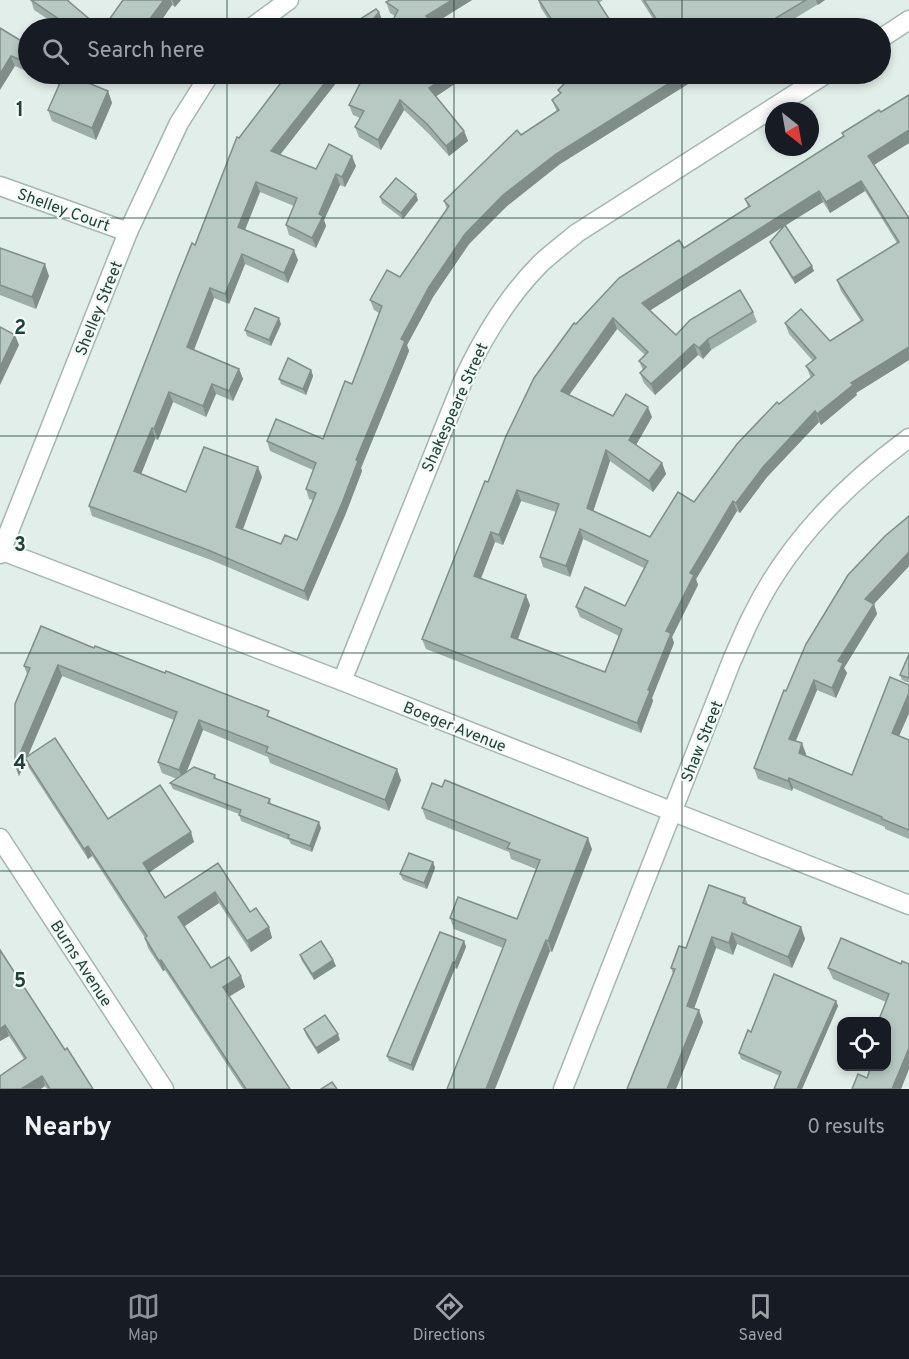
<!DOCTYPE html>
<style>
:root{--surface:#171b24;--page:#242831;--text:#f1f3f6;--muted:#9ea1a6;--line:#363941;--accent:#8c9099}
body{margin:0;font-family:Overpass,sans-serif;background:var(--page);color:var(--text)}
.controls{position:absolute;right:18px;bottom:18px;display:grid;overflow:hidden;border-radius:12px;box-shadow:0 3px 9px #0003}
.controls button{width:54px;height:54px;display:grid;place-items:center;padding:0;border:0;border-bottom:2px solid var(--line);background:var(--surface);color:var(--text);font:30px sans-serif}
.compass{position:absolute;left:765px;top:102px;width:54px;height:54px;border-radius:50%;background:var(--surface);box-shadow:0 3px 9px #0003;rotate:149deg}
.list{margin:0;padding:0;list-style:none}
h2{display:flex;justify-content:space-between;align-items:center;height:78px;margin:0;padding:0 24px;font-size:26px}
h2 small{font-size:20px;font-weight:400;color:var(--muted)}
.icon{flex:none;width:33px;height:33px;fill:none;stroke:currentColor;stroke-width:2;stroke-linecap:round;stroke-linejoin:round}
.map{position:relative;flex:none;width:909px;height:1089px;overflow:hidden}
.search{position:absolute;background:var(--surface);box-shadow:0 3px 9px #0003;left:18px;right:18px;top:18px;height:66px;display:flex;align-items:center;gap:15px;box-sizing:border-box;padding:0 21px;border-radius:33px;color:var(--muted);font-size:22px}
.sheet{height:186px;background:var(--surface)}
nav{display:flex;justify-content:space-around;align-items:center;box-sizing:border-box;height:84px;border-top:2px solid var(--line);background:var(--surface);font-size:16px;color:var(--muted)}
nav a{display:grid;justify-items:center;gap:3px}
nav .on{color:var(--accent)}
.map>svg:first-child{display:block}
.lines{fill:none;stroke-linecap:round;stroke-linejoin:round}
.street-casing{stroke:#a4b7b1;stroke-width:21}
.street{stroke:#fff;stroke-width:18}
.wall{fill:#9dada7;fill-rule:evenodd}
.shaded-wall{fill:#808d88}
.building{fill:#b7c9c2;stroke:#808d88;stroke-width:1.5;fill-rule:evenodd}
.grid{fill:none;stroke:#204139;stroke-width:1.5;stroke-opacity:0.55}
.labels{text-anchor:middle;stroke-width:4.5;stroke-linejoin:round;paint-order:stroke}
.street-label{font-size:16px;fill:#204139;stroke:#f3faf7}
.grid-label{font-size:20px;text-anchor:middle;font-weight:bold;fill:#204139;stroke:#f3faf7;stroke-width:4.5;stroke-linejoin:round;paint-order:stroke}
</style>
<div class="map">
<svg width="909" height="1089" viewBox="0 0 909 1089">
<rect width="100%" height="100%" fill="#e2eee9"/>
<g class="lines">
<!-- street casing -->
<g class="street-casing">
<g id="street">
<polyline points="251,28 289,0"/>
<polyline points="880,39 909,20"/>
<polyline points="0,186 128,232"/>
<polyline points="0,550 342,681 909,905"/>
<polyline points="0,554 128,232 179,123 210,74"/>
<path d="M 342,681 L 465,376 C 484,336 509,295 541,263 C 552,253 565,243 577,233 L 826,74"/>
<polyline points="0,838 164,1089"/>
<path d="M 563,1089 L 732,660 C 739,645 745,629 753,614 C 788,542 845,485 909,438"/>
</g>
</g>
<!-- street -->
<use href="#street" class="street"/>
</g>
<!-- wall -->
<g class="wall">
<polygon points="31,0 69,0 69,2 100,28 60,27 34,10"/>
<polygon points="123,0 181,0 175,7 172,5 156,28 108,28 106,24"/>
<polygon points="390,0 472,0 432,25 395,16 390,13 386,2"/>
<polygon points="538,0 603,0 599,3 615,28 554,28 541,8"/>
<polygon points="641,0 825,0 779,28 659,28"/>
<polygon points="0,28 28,45 28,72 15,66"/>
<polygon points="33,74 70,74 69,75 108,91 112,103 96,140 52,121 48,110 59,85"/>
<polygon points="289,74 343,74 280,155 316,169 356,166 345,187 340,185 324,220 326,226 316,248 289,235 286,225 294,206 260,192 245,230 298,260 288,283 245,264 229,304 214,298 194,350 239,369 243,379 233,401 216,394 206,417 173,402 158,440 155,439 141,474 186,492 262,477 243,529 281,544 297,540 313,500 309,499 306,489 313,470 270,451 267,441 323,439 352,384 379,313 374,310 370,300 400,277 447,209 444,201 521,135 557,112 552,100 560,94 558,90 567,81 560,74 704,74 560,164 507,206 469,244 433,297 407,345 409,351 361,468 362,471 346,513 308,601 211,560 92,516 89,506 239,138"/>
<polygon points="365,74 464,74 465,77 435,97 464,131 468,141 449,156 430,135 404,110 381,150 359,137 355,127 360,118 353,115 349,105"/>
<path d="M 909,95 L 909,143 L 874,165 L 909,218 L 909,360 L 856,393 L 857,395 L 821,425 L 819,422 L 767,477 L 740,513 L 737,511 L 696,579 L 698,585 L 672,637 L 674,643 L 652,698 L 653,701 L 641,733 L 426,649 L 422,639 L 488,482 L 576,324 L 684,248 L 748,207 L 745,199 L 844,137 L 842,133 L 881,112 ZM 865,191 L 897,243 L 837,280 L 841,291 L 861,321 L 830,341 L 785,323 L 789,334 L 813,361 L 806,366 L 811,378 L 779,404 L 694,502 L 650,537 L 593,511 L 610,461 L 653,492 L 666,474 L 662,463 L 636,445 L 652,417 L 613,416 L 569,395 L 617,329 L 645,355 L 639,361 L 643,370 L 640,373 L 644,383 L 655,395 L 698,355 L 703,359 L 711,350 L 757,322 L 753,312 L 676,335 L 650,310 L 785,225 L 770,242 L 772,247 L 795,284 L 814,271 L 785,225 L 823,202 L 830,213 ZM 521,501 L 556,512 L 540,557 L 543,567 L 570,577 L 583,539 L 644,568 L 625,606 L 576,607 L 580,617 L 619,636 L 605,672 L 518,639 L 530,605 L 481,578 L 495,542 L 503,545 Z"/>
<polygon points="380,197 418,200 403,219 382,203"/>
<polygon points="0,248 49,276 36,309 0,295"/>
<polygon points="281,324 271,346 247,336 245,330"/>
<polygon points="311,370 313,376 306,395 281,384 279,379"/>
<polygon points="909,516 909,566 874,604 877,614 844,668 847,673 836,698 817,690 796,741 806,754 805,755 852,775 909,685 909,713 899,736 909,740 909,839 885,829 885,827 793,788 792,791 758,779 754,768 786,691"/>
<polygon points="94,648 271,718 401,780 389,811 270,763 268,757 203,730 186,773 215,775 216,778 270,799 271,804 321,828 312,852 291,844 289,840 241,821 239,814 173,789 170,783 177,779 162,773 158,762 174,720 62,676 28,756 108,819 194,842 149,872 165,898 218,863 250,912 269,927 272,938 251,952 219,903 184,926 211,968 245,987 229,996 290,1089 243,1089 165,970 163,971 148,948 145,938 92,856 88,859 29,768 26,760 19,776 15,765 27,674 24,666"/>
<polygon points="909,654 909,683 902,680 900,675"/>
<polygon points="422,808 592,849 552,952 550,951 523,1016 503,948 454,929 450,918 517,919 536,869 511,859 509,852 426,819"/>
<polygon points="433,862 435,868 427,889 403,880 400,874"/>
<polygon points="745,898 748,904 801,927 805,939 792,968 737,944 733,955 716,948 694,1008 703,1022 676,1089 627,1089 673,974 671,968 686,948"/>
<polygon points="464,941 466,947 457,969 455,968 413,1071 389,1061 387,1056"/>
<polygon points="0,950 65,1050 93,1089 47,1089 24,1059 9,1036 0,1041"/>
<polygon points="300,955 333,960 336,966 314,980 302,961"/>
<polygon points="901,964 909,964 909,1069 901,1089 867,1078 886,1066 886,1002 833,979 828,968"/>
<polygon points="836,1001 838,1006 802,1089 774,1089 780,1076 741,1059 739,1053"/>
<polygon points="304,1029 340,1040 318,1054 306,1035"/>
</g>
<!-- shaded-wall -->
<g class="shaded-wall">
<polygon points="164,0 171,0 172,5 156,28 143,28"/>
<polygon points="172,0 181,0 175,7"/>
<polygon points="452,0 472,0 430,26 426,16"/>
<polygon points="816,0 825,0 818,5"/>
<polygon points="379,12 383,22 378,28 366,28"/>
<polygon points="765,23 767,28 756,28"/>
<polygon points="11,56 15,66 0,90 0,74"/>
<polygon points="59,74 70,74 61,86 58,76"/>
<polygon points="332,74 343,74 275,161 271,151"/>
<polygon points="451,74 464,74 465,77 432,99 429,88"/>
<polygon points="684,74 704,74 560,164 507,206 469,244 433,297 407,345 409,351 361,468 362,471 346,513 308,601 304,591 356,460 401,339 429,287 465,234 503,195 556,154"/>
<polygon points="108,91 112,103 96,140 92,128"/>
<polygon points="400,100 404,110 381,150 378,140"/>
<polygon points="909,130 909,143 872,166 868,156"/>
<polygon points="464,131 468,141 449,156 446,146"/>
<polygon points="352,156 356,166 345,187 342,177"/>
<polygon points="336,174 340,185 324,220 326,226 316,248 312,238 319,214"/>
<polygon points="861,181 865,191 830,213 826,202"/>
<polygon points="256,182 260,192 242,237 238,227"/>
<polygon points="819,191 823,202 646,313 642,303"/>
<polygon points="416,194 418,200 403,219 401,213"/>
<polygon points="294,250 298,260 288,283 284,273"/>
<polygon points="242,254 245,264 229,304 225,294"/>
<polygon points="45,264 49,276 36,309 32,297"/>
<polygon points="812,266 814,271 795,284 793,278"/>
<polygon points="210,288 214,298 191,357 187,347"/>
<polygon points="279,318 281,324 271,346 269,340"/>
<polygon points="613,318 617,329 564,402 561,391"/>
<polygon points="15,335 19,345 0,385 0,367"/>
<polygon points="708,339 711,350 703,359 699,348"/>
<polygon points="694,344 698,355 655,395 651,384"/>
<polygon points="909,347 909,360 856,393 857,395 821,425 817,414 851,383"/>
<polygon points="239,369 243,379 233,401 229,391"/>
<polygon points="311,370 313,376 306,395 303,389"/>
<polygon points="212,384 216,394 206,417 203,406"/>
<polygon points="169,392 173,402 158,440 154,429"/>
<polygon points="648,407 652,417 633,450 629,440"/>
<polygon points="815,411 819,422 767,477 740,513 736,503 763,467"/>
<polygon points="152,428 155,439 138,482 134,471"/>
<polygon points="606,450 610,461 591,518 587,508"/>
<polygon points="662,463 666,474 653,492 649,481"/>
<polygon points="258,467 262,477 240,537 236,527"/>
<polygon points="517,490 521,501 503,545 499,535"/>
<polygon points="733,501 737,511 696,579 698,585 672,637 674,643 652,698 653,701 641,733 637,723 666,631 690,573"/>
<polygon points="580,529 583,539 570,577 566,566"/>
<polygon points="491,532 495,542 478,586 474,576"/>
<polygon points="909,552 909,566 874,604 877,614 844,668 847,673 836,698 832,688 838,661 865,599"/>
<polygon points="526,595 530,605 515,647 511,637"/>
<polygon points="58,665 62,676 19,776 15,765"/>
<polygon points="814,680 817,690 792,749 789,739"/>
<polygon points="909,693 909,713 896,743 892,733"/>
<polygon points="199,720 203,730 183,781 179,770"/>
<polygon points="802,743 806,754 802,763 799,753"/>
<polygon points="397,769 401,780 389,811 385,800"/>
<polygon points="789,778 793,788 792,791 788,781"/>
<polygon points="319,822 321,828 312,852 310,846"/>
<polygon points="191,832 194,842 147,874 143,863"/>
<polygon points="588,838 592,849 552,952 548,941"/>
<polygon points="88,846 92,856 88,859 84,849"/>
<polygon points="433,862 435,868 427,889 424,883"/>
<polygon points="215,892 219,903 182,928 178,917"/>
<polygon points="269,927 272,938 251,952 247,941"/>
<polygon points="801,927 805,939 792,968 788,957"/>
<polygon points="732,933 737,944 733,955 729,943"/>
<polygon points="712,937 716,948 691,1017 687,1006"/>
<polygon points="546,940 550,951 495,1089 486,1089 519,1005"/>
<polygon points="464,941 466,947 457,969 455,963"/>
<polygon points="161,960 165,970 163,971 159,961"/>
<polygon points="333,960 336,966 314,980 312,974"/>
<polygon points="453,962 455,968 413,1071 411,1065"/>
<polygon points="241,976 245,987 227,998 223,987"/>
<polygon points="836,1001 838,1006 802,1089 797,1089"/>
<polygon points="699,1010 703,1022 676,1089 667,1089"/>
<polygon points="5,1025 9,1036 0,1041 0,1029"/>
<polygon points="338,1034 340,1040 318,1054 316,1048"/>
<polygon points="909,1048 909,1069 901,1089 892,1089"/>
<polygon points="42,1076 45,1086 41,1089 21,1089"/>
</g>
<!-- building -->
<g class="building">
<polygon points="31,0 67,0 100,28 59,28 63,22"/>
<polygon points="123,0 164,0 143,28 112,28 106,24"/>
<polygon points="390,0 452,0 426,16 435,28 389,28 398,10 386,2"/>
<polygon points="539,0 597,0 615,28 557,28"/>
<polygon points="644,0 806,0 766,24 765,23 756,28 662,28"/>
<polygon points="376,9 379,12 366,28 346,28"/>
<polygon points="504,21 509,28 493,28"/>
<polygon points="0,28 28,45 28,63 11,56 0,74"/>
<polygon points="64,74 66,74 108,91 92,128 48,110"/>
<polygon points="289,74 332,74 271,151 316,169 329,144 352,156 342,177 336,174 319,214 323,216 312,238 286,225 297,198 256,182 238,227 294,250 284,273 242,254 225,294 210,288 187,347 239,369 229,391 212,384 203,406 169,392 154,429 152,428 134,471 186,492 204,447 258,467 236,527 281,544 285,535 297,540 316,493 306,489 316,463 267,441 276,419 323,439 345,381 352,384 382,306 370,300 387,270 400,277 449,206 444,201 517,130 521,135 559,110 552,100 561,93 558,90 570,78 566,74 684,74 556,154 503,195 465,234 429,287 401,339 405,341 356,460 358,461 342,503 304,591 208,550 89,506 179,275 192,243 195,245 237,137 239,138 286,76"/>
<polygon points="365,74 451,74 429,88 464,131 446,146 427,124 400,100 378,140 355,127 364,111 349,105"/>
<path d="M 909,95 L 909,130 L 868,156 L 909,218 L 909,347 L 851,383 L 853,385 L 817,414 L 815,411 L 763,467 L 736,503 L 733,501 L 690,573 L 694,575 L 666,631 L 671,633 L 648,690 L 650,691 L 637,723 L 422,639 L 485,481 L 488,482 L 506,436 L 534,378 L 574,323 L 576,324 L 619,278 L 679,240 L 684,248 L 750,206 L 745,199 L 844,136 L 842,133 L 879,110 L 881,112 ZM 861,181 L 899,242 L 837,280 L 863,320 L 830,341 L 801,309 L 785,323 L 816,358 L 806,366 L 814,375 L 779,404 L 777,402 L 737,444 L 694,502 L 678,492 L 650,537 L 587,508 L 606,450 L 649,481 L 662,463 L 629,440 L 648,407 L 626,394 L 613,416 L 561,391 L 613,318 L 648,352 L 639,361 L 646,367 L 640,373 L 651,384 L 694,344 L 699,348 L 708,339 L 753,312 L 740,290 L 690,320 L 676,335 L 642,303 L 819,191 L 826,202 ZM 517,490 L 559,504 L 540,557 L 566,566 L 580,529 L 648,561 L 625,606 L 585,587 L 576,607 L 622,629 L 605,672 L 511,637 L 526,595 L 474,576 L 491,532 L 499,535 Z"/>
<polygon points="396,178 416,194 401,213 380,197"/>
<polygon points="785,225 812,266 793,278 770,242"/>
<polygon points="0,248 45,264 32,297 0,285"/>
<polygon points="255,308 279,318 269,340 245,330"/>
<polygon points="0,327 15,335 0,367"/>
<polygon points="288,358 311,370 303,389 279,379"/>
<polygon points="909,516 909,552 865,599 874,604 838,661 843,663 832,688 814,680 789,739 802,743 799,753 852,775 890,677 909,685 909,693 892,733 909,740 909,830 882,819 882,817 789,778 788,781 754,768 784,690 786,691 806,644 848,575 885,536"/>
<polygon points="41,626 94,648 95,646 165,673 166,671 269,711 267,716 397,769 385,800 266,752 268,747 199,720 179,770 158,762 177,712 58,665 15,765 15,704 30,668 24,666"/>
<polygon points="909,654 909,678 900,675"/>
<polygon points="55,738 108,819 160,785 191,832 143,863 165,898 218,863 250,912 256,908 269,927 247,941 215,892 178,917 211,968 229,957 241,976 223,987 290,1089 246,1089 161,960 159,961 145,938 147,936 88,846 84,849 25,758"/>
<polygon points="194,767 215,775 214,778 270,799 268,803 319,822 310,846 288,838 289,835 239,815 241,810 170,783"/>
<polygon points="445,780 588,838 548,941 546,940 519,1005 486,1089 447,1089 506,940 450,918 458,897 517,919 540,860 507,848 510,843 422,808 432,783 442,787"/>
<polygon points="409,853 433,862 424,883 400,874"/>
<polygon points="709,885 745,898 743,903 801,927 788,957 732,933 729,943 712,937 687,1006 699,1010 667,1089 627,1089 675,969 671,968 679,946 686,948"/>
<polygon points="440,932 464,941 455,963 453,962 411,1065 387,1056"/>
<polygon points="841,938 901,964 902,961 909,964 909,1048 892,1089 852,1089 858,1074 867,1078 871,1066 886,1066 886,1022 878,1022 889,994 828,968"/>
<polygon points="321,941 333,960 312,974 300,955"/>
<polygon points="0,950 65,1050 67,1048 93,1089 50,1089 42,1076 21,1089 0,1089 0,1076 26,1058 5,1025 0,1029"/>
<polygon points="774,974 836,1001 797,1089 774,1089 781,1072 739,1053 748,1030 751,1032"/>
<polygon points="325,1015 338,1034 316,1048 304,1029"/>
<polygon points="332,1082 337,1089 321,1089"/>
</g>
<!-- grid -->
<path class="grid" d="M 227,0 L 227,28M 454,0 L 454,28M 682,0 L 682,28M 227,74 L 227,1089M 454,74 L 454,1089M 682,74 L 682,1089M 0,218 L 909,218M 0,436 L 909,436M 0,653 L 909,653M 0,871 L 909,871"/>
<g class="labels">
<!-- street labels -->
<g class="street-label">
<text transform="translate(64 209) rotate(20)" y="6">Shelley Court</text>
<text transform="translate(98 308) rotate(-68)" y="6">Shelley Street</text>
<text transform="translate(454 407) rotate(-66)" y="6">Shakespeare Street</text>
<text transform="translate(455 726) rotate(22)" y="6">Boeger Avenue</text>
<text transform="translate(701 741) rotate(-68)" y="6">Shaw Street</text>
<text transform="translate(82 963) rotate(57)" y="6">Burns Avenue</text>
</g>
</g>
<g class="grid-label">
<text x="20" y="116">1</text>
<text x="20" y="334">2</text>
<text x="20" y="551">3</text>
<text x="20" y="769">4</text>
<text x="20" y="987">5</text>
</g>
</svg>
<div class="controls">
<button><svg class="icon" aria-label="locate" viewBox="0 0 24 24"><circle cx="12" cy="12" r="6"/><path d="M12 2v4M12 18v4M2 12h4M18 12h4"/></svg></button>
</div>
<svg class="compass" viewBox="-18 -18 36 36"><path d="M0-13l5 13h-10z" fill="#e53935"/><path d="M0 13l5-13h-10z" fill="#9ea1a6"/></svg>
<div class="search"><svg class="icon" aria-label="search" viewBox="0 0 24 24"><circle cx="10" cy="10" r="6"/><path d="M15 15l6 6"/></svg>Search here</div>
</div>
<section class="sheet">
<h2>Nearby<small>0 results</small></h2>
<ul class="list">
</ul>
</section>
<nav>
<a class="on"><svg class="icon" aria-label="map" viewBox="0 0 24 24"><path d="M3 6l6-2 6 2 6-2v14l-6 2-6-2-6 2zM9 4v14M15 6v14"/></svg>Map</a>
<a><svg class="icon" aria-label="directions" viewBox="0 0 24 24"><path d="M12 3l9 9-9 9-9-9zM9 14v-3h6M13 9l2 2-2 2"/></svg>Directions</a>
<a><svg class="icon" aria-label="saved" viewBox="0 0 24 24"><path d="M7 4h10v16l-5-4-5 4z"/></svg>Saved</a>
</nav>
